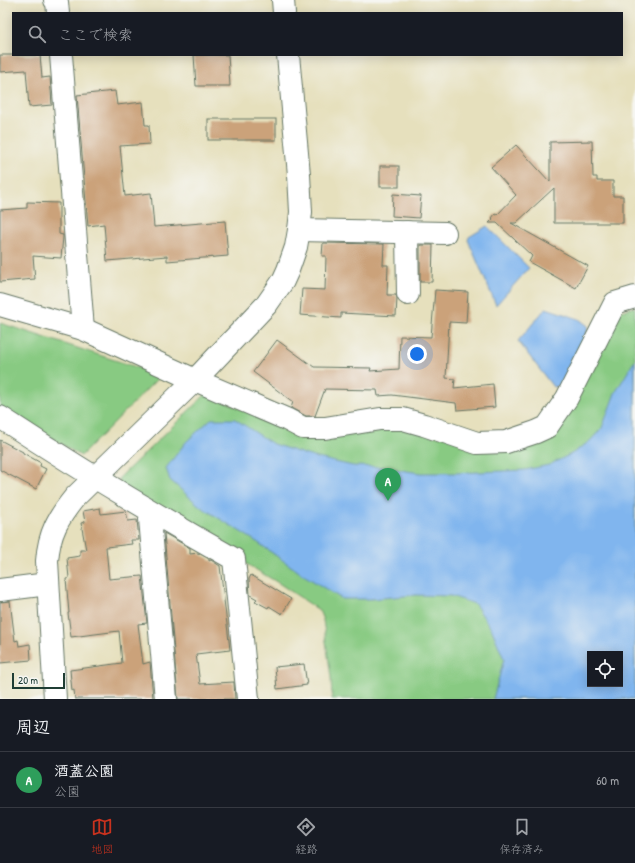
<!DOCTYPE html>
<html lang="ja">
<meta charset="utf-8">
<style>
:root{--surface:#171b24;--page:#20242c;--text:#f1f3f6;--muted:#9ea1a6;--line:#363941;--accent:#c8321e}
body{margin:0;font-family:"Patrick Hand","Klee One",sans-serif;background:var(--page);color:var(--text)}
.controls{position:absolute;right:12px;bottom:12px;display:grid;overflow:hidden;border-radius:0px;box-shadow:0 2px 10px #0003}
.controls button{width:36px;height:36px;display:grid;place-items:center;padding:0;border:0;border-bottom:1px solid var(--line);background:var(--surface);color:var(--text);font:20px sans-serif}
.scale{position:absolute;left:12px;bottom:10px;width:53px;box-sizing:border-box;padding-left:4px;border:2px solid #1f3d34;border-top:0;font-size:11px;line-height:14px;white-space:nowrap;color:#1f3d34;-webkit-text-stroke:3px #f6f6f2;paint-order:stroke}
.you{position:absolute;left:417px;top:354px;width:14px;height:14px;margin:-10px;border:3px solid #fff;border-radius:50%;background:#1a73e8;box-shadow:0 0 0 6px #1a73e833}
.badge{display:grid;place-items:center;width:26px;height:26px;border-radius:50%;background:var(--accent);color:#fff;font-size:13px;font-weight:700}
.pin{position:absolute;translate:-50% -33px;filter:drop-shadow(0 1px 2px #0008)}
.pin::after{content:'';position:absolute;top:21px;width:14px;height:12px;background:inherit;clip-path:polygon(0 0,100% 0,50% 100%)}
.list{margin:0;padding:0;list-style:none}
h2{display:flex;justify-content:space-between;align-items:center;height:52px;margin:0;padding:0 16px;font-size:17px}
h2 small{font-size:13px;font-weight:400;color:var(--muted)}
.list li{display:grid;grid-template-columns:26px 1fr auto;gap:12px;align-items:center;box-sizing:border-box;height:56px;padding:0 16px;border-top:1px solid var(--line)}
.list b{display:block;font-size:15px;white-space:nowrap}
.list p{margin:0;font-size:13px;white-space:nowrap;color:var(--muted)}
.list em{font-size:13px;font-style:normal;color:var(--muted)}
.icon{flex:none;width:22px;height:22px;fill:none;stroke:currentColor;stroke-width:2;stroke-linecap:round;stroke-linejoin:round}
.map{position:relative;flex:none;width:635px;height:699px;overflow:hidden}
.search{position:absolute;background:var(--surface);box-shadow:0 2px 10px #0003;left:12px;right:12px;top:12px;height:44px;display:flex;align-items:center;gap:10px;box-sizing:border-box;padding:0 14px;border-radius:0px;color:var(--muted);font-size:15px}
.sheet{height:108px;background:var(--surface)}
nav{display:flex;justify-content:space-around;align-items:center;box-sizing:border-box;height:56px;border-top:1px solid var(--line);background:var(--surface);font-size:11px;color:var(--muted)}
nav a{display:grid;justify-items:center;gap:2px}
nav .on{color:var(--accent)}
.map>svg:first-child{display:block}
.park{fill:#88ca82;stroke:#54845b;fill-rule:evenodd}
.water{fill:#80b5ee;stroke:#507991;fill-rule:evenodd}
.building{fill:#cba27a}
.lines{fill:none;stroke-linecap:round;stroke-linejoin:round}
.minor-casing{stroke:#657664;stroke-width:24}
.minor{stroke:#fff;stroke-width:22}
</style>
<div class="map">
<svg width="635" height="699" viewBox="0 0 635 699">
<rect width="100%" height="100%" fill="#f6f6f2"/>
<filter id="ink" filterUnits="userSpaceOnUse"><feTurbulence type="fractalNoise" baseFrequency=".025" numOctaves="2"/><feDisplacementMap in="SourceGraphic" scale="8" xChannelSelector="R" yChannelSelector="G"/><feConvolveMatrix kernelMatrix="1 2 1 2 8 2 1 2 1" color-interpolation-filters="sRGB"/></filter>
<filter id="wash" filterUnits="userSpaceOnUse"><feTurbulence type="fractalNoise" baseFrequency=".012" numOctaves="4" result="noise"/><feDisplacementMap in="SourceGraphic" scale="16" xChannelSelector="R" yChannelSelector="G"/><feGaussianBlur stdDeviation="0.9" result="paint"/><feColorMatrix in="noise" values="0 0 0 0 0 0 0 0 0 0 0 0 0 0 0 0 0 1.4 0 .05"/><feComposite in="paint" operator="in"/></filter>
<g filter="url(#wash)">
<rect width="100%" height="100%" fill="#e6e0bd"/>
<!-- park -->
<g class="park">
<path d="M 635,307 L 635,699 L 332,699 L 331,677 L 323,620 L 319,610 L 280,584 L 120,488 L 119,478 L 207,393 L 298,436 L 392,425 L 433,436 L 551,437 L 621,311 ZM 590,654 L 620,654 L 620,684 L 590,684 Z"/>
<polygon points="0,323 161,375 81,456 0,407"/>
</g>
<!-- water -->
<g class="water">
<polygon points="487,226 529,268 496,305 468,240 469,237"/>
<polygon points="546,308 579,319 588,326 584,348 563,386 553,387 518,341"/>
<path d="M 635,360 L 635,699 L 493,699 L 504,659 L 492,630 L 475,604 L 451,596 L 416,595 L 371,599 L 342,599 L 302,574 L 257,542 L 201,507 L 170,480 L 166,468 L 186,442 L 211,419 L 235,419 L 273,444 L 313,457 L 353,466 L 381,467 L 420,473 L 457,473 L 525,470 L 549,465 L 573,453 L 590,441 L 602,428 L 615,393 ZM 590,654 L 620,654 L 620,684 L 590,684 Z"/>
</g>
<g id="blocks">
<!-- building -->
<g class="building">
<polygon points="0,55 40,55 42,78 50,77 52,105 29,107 26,70 0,72"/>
<polygon points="194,55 228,55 230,86 196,86"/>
<polygon points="115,91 117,105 143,102 145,125 149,125 150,144 120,146 125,196 151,193 154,227 225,221 228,256 167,261 167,256 107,261 104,224 88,226 77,95"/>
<rect x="208" y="119" width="68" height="21"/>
<polygon points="592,141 593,177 597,177 597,181 613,181 613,196 623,196 623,223 554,223 554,188 516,223 511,223 588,266 576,288 529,262 532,256 497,223 489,223 493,219 492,218 495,214 497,215 516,195 491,167 516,145 550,182 550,142"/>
<rect x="380" y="166" width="19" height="21"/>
<polygon points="393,194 421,196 419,218 392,216"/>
<polygon points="27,202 59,203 59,234 63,235 63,237 61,258 33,256 35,279 0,282 0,210 27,208"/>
<polygon points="323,243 384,244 383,265 388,265 387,295 396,295 397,298 396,316 341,313 341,318 300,315 302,289 325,290 326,256 322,256"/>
<polygon points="420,245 433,245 432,282 420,282"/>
<polygon points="435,290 468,292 466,323 449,322 446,378 455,379 454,388 493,384 495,407 457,410 456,403 392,395 378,396 377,390 325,389 315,416 306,416 291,408 293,402 253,372 277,340 314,367 371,368 370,371 399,369 400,336 431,337"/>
<polygon points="0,440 23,452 23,453 41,463 40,466 46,469 36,489 0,470"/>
<polygon points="100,508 101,514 126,511 128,521 137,520 139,540 131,540 132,544 106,547 109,579 142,576 147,623 138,624 143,664 150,662 153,699 75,699 74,690 72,691 70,670 122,663 119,631 71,637 68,613 69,613 66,579 69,578 67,558 80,556 80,550 86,550 81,523 85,522 83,511"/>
<polygon points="164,533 190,548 190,554 198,553 209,559 209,561 211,560 220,566 230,650 196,654 200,684 234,682 235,699 178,699"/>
<polygon points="251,575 291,599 282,614 269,606 268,608 255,601 257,599 250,595 249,579"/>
<polygon points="10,601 15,641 18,640 19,646 30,644 31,660 0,663 0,602"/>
<polygon points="304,664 307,685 277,689 275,667"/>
</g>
</g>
</g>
<g filter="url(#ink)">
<use href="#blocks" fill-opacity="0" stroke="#657664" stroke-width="1"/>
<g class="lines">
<!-- minor casing -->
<g class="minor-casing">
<g id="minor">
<polyline points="55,0 57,2 58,13"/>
<polyline points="283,0 284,13"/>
<polyline points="61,55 83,329"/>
<polyline points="299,230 445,233"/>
<polyline points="407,232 408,294"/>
<polyline points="0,305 83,329 195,380 286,419 303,428 325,428 380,419 403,419 424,425 477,443 506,442 536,432 547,427 567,398 615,303 635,297"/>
<path d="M 0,417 C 76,467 154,514 234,559 L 248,699"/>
<polyline points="153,513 150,519 166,699"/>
<polyline points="0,590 48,584"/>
<path d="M 55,699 L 47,561 C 49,533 58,518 75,497 L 195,380 L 267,304 L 283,281 L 288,270 L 296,247 L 299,230 L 301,212 L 299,175 L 288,55"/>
</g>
</g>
<!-- minor -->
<use href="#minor" class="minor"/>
</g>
</g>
</svg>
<div class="controls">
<button><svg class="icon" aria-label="locate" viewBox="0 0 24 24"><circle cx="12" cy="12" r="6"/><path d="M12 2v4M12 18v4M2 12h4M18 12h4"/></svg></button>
</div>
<div class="scale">20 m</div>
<div class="you"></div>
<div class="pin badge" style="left:388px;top:501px;background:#2e9e5b">A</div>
<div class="search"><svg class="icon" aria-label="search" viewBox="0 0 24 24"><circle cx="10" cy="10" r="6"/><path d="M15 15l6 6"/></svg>ここで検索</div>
</div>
<section class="sheet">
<h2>周辺<small></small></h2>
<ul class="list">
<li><span class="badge" style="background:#2e9e5b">A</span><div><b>酒蓋公園</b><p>公園</p></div><em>60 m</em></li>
</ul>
</section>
<nav>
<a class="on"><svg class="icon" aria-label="map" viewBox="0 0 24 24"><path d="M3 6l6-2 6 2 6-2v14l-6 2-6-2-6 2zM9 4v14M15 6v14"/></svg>地図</a>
<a><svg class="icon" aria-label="directions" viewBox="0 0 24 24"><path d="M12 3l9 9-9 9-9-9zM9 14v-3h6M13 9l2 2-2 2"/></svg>経路</a>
<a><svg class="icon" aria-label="saved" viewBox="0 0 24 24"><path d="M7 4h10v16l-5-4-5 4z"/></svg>保存済み</a>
</nav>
